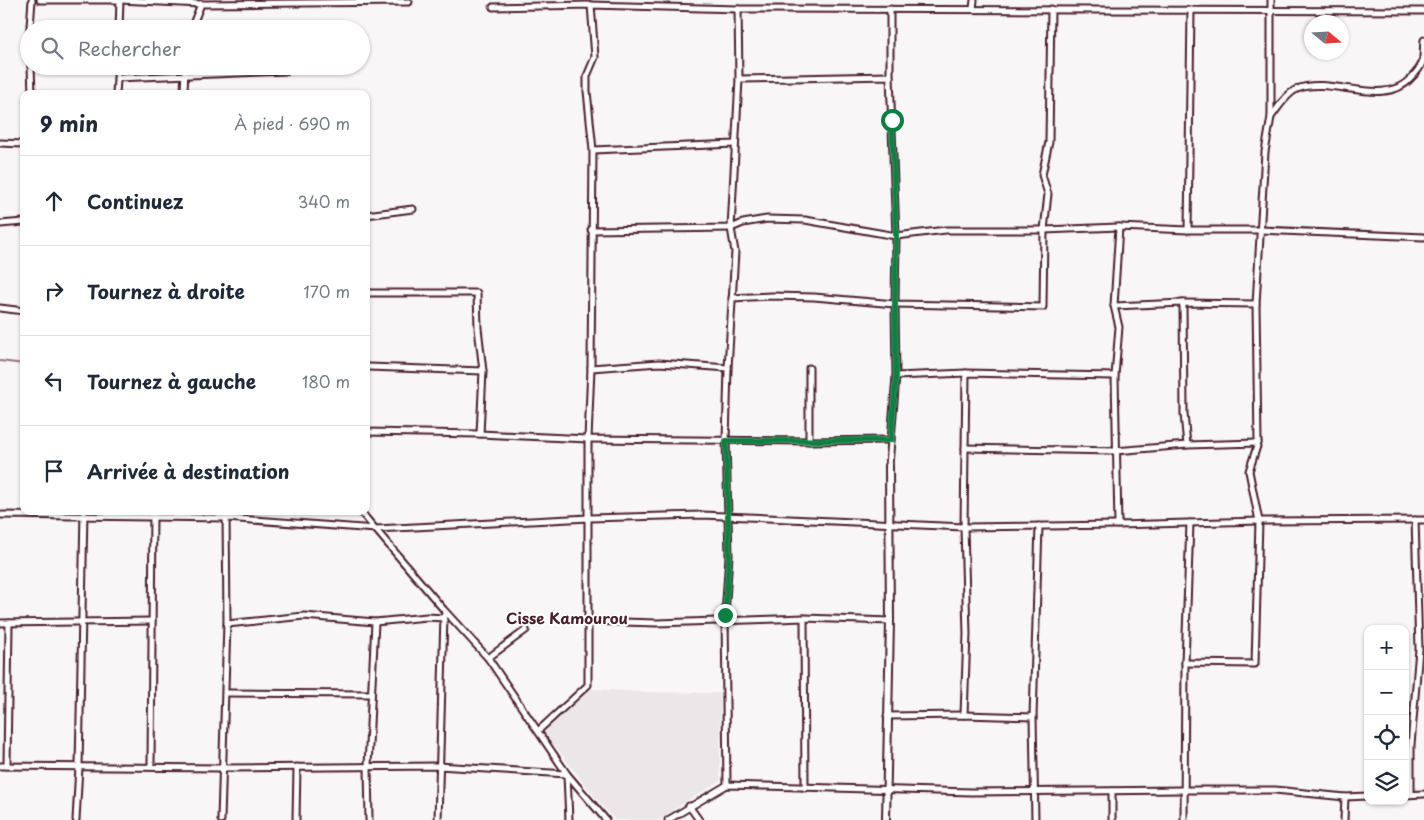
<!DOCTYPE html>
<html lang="fr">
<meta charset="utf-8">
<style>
:root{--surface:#fff;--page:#f6f6f7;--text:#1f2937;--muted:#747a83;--line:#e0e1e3}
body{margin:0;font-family:"Playpen Sans",sans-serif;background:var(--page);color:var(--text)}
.controls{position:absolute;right:15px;bottom:15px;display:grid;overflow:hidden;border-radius:10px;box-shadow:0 1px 4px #0004}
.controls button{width:45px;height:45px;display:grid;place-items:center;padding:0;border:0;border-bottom:1px solid var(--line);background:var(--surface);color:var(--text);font:25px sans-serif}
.compass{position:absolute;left:1304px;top:15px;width:45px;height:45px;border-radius:50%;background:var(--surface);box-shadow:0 1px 4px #0004;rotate:108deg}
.stop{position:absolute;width:15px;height:15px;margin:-11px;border:4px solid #0b8043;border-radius:50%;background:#fff}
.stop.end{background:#0b8043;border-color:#fff;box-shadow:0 1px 5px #0008}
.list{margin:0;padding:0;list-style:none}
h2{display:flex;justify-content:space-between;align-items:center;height:65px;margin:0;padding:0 20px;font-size:21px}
h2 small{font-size:16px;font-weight:400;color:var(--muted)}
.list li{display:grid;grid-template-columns:32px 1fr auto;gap:15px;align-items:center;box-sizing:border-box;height:90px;padding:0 20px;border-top:1px solid var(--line)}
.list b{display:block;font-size:19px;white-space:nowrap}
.list em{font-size:16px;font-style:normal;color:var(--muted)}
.icon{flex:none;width:28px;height:28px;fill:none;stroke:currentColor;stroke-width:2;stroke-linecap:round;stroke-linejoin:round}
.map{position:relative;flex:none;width:1424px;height:820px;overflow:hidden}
.search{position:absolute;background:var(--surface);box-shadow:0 1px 4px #0004;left:20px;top:20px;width:350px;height:55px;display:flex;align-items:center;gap:12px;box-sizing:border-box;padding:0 18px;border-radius:28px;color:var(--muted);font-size:19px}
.panel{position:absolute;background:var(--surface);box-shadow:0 1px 4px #0004;left:20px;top:90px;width:350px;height:425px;border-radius:10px}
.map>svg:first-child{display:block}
.built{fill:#ebe6e8}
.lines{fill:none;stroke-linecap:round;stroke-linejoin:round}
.stream{stroke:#8f747b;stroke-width:2}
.minor-casing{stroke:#4a1f2b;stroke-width:9}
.tertiary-casing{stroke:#4a1f2b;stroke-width:10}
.minor{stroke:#fff;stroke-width:5}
.tertiary{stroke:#fff;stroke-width:6}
.route{stroke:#0b8043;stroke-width:6}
.labels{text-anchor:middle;stroke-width:4;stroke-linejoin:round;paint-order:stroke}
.quarter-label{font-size:15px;font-weight:bold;fill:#4a1f2b;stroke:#fff}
</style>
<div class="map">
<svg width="1424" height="820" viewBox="0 0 1424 820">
<rect width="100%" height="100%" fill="#f8f6f7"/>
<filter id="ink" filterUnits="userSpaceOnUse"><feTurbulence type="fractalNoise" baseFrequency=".02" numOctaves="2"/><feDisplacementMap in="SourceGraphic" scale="10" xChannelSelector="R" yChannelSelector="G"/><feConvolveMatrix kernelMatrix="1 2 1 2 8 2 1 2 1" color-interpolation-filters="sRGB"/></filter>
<g filter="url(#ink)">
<!-- built -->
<polygon class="built" points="592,689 640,692 720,693 720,781 682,804 660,820 615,820 598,801 544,732 559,714"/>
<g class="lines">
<!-- stream -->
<polyline class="stream" points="0,361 24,364"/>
<!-- minor casing -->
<g class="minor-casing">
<g id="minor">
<polyline points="40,0 120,0 201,4"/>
<polyline points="493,7 591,5 738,9 1424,11"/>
<polyline points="738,9 739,79 890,76 896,236 895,304 896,376 889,466"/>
<polyline points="973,9 974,0"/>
<polyline points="119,29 120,0"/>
<polyline points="191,29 201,4 409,2"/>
<polyline points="29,40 32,0"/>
<polyline points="31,66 32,94"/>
<polyline points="890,76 890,9"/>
<polyline points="117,78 286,71"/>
<polyline points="116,94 118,66"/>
<polyline points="184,94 185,66"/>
<path d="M 1271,117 C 1278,108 1286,94 1297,89 C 1331,75 1384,109 1411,78 C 1415,74 1420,69 1422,63 C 1424,56 1423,47 1424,40"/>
<polyline points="0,143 24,144"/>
<polyline points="593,150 735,144"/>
<polyline points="366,215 413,209"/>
<polyline points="0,224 24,222"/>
<polyline points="591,230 731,228 743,223 767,219 805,220 896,236 946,230 1044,230 1119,227 1188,230 1261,230 1424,237"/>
<polyline points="1188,230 1191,10"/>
<polyline points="366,293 477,293 478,328 483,371 480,434"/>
<polyline points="732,298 772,296 814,297 895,304 1043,307 1044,230 1048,194 1042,175 1049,142 1051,9"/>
<polyline points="1183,303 1184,414 1187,445"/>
<polyline points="1114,306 1183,303 1256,304"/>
<polyline points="0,308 24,311"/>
<polyline points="368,367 483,371"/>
<polyline points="591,368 659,363 728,368 726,441 729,556 725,615 727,785"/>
<polyline points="728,368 735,252 731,228 739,79"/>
<polyline points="896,376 966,373 1115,376"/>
<polyline points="366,432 480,434 588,439 809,441 891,440"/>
<polyline points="809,441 809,368"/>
<polyline points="965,448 1115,451 1187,445 1258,443"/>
<polyline points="360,511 444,610 488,658 567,774 606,820"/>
<polyline points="0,515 226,518 376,529 589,518 702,515 964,527 1118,525 1259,521 1424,520"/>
<polyline points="1118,525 1115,376 1119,327 1114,306 1119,227"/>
<polyline points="804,618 805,788"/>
<polyline points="588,621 657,623 804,618 890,621"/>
<polyline points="0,623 152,621"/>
<polyline points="227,624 304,616 375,622 427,617 444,618"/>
<polyline points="488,658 526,630"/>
<polyline points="1185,663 1255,664 1259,521 1249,471 1258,443 1256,304 1265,152 1271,117 1271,0"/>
<polyline points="226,693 370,694"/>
<polyline points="964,715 967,634 964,527 966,373"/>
<polyline points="887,716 964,715 1033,717"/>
<polyline points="539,730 588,685 588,439 591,368 593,150 587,91 587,76 595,57 591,5"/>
<polyline points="0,766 222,768 438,766 567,774"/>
<polyline points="7,766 9,623"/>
<polyline points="151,767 153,511"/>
<polyline points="567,775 569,820"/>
<polyline points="1411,794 1411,745 1419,649 1415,520"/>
<polyline points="1405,795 1424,794"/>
<polyline points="689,806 699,820"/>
<polyline points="76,820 79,767 84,511"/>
<polyline points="221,820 227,624 226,511"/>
<polyline points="296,820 297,767"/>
<polyline points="369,820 368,766 375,622"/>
<polyline points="438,820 444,616"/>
<polyline points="668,820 727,785 971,792 1183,790 1275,790 1345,797 1368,796"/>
<polyline points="1035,820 1033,717 1039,526"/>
<polyline points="1112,820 1112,791"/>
<polyline points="1184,820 1185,663 1190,523"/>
<polyline points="1344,820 1345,797"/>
</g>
</g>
<!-- tertiary casing -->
<g class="tertiary-casing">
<polyline id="tertiary" points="886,820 890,621 889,466"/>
</g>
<!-- minor -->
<use href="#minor" class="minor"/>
<!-- tertiary -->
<use href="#tertiary" class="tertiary"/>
</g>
</g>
<g class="lines" filter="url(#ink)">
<!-- route -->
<polyline class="route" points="725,615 729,556 726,441 891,440 896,376 895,304 896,236 892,120"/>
</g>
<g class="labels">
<!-- quarter labels -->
<g class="quarter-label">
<text x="567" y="624">Cisse Kamourou</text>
</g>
</g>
</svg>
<div class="controls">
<button>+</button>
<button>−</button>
<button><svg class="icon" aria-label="locate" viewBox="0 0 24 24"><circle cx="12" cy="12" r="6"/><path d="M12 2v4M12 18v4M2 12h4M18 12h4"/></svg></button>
<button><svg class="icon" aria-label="layers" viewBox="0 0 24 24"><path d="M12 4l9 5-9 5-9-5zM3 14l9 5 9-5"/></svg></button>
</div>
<svg class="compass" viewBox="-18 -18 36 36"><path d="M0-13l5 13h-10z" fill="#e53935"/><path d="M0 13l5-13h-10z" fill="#747a83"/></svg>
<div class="stop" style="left:892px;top:120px"></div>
<div class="stop end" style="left:725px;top:615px"></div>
<div class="search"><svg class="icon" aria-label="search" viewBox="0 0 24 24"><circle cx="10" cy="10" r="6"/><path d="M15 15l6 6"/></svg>Rechercher</div>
<section class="panel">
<h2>9 min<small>À pied · 690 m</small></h2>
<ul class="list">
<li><svg class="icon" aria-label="ahead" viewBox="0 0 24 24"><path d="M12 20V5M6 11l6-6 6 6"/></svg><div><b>Continuez</b></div><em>340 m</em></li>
<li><svg class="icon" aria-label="right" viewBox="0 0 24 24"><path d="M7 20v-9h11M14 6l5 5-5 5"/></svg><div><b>Tournez à droite</b></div><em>170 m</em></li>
<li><svg class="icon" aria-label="left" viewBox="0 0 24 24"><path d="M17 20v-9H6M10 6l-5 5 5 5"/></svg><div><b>Tournez à gauche</b></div><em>180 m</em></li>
<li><svg class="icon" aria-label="arrive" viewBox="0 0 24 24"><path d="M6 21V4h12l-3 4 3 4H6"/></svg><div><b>Arrivée à destination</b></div></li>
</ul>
</section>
</div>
